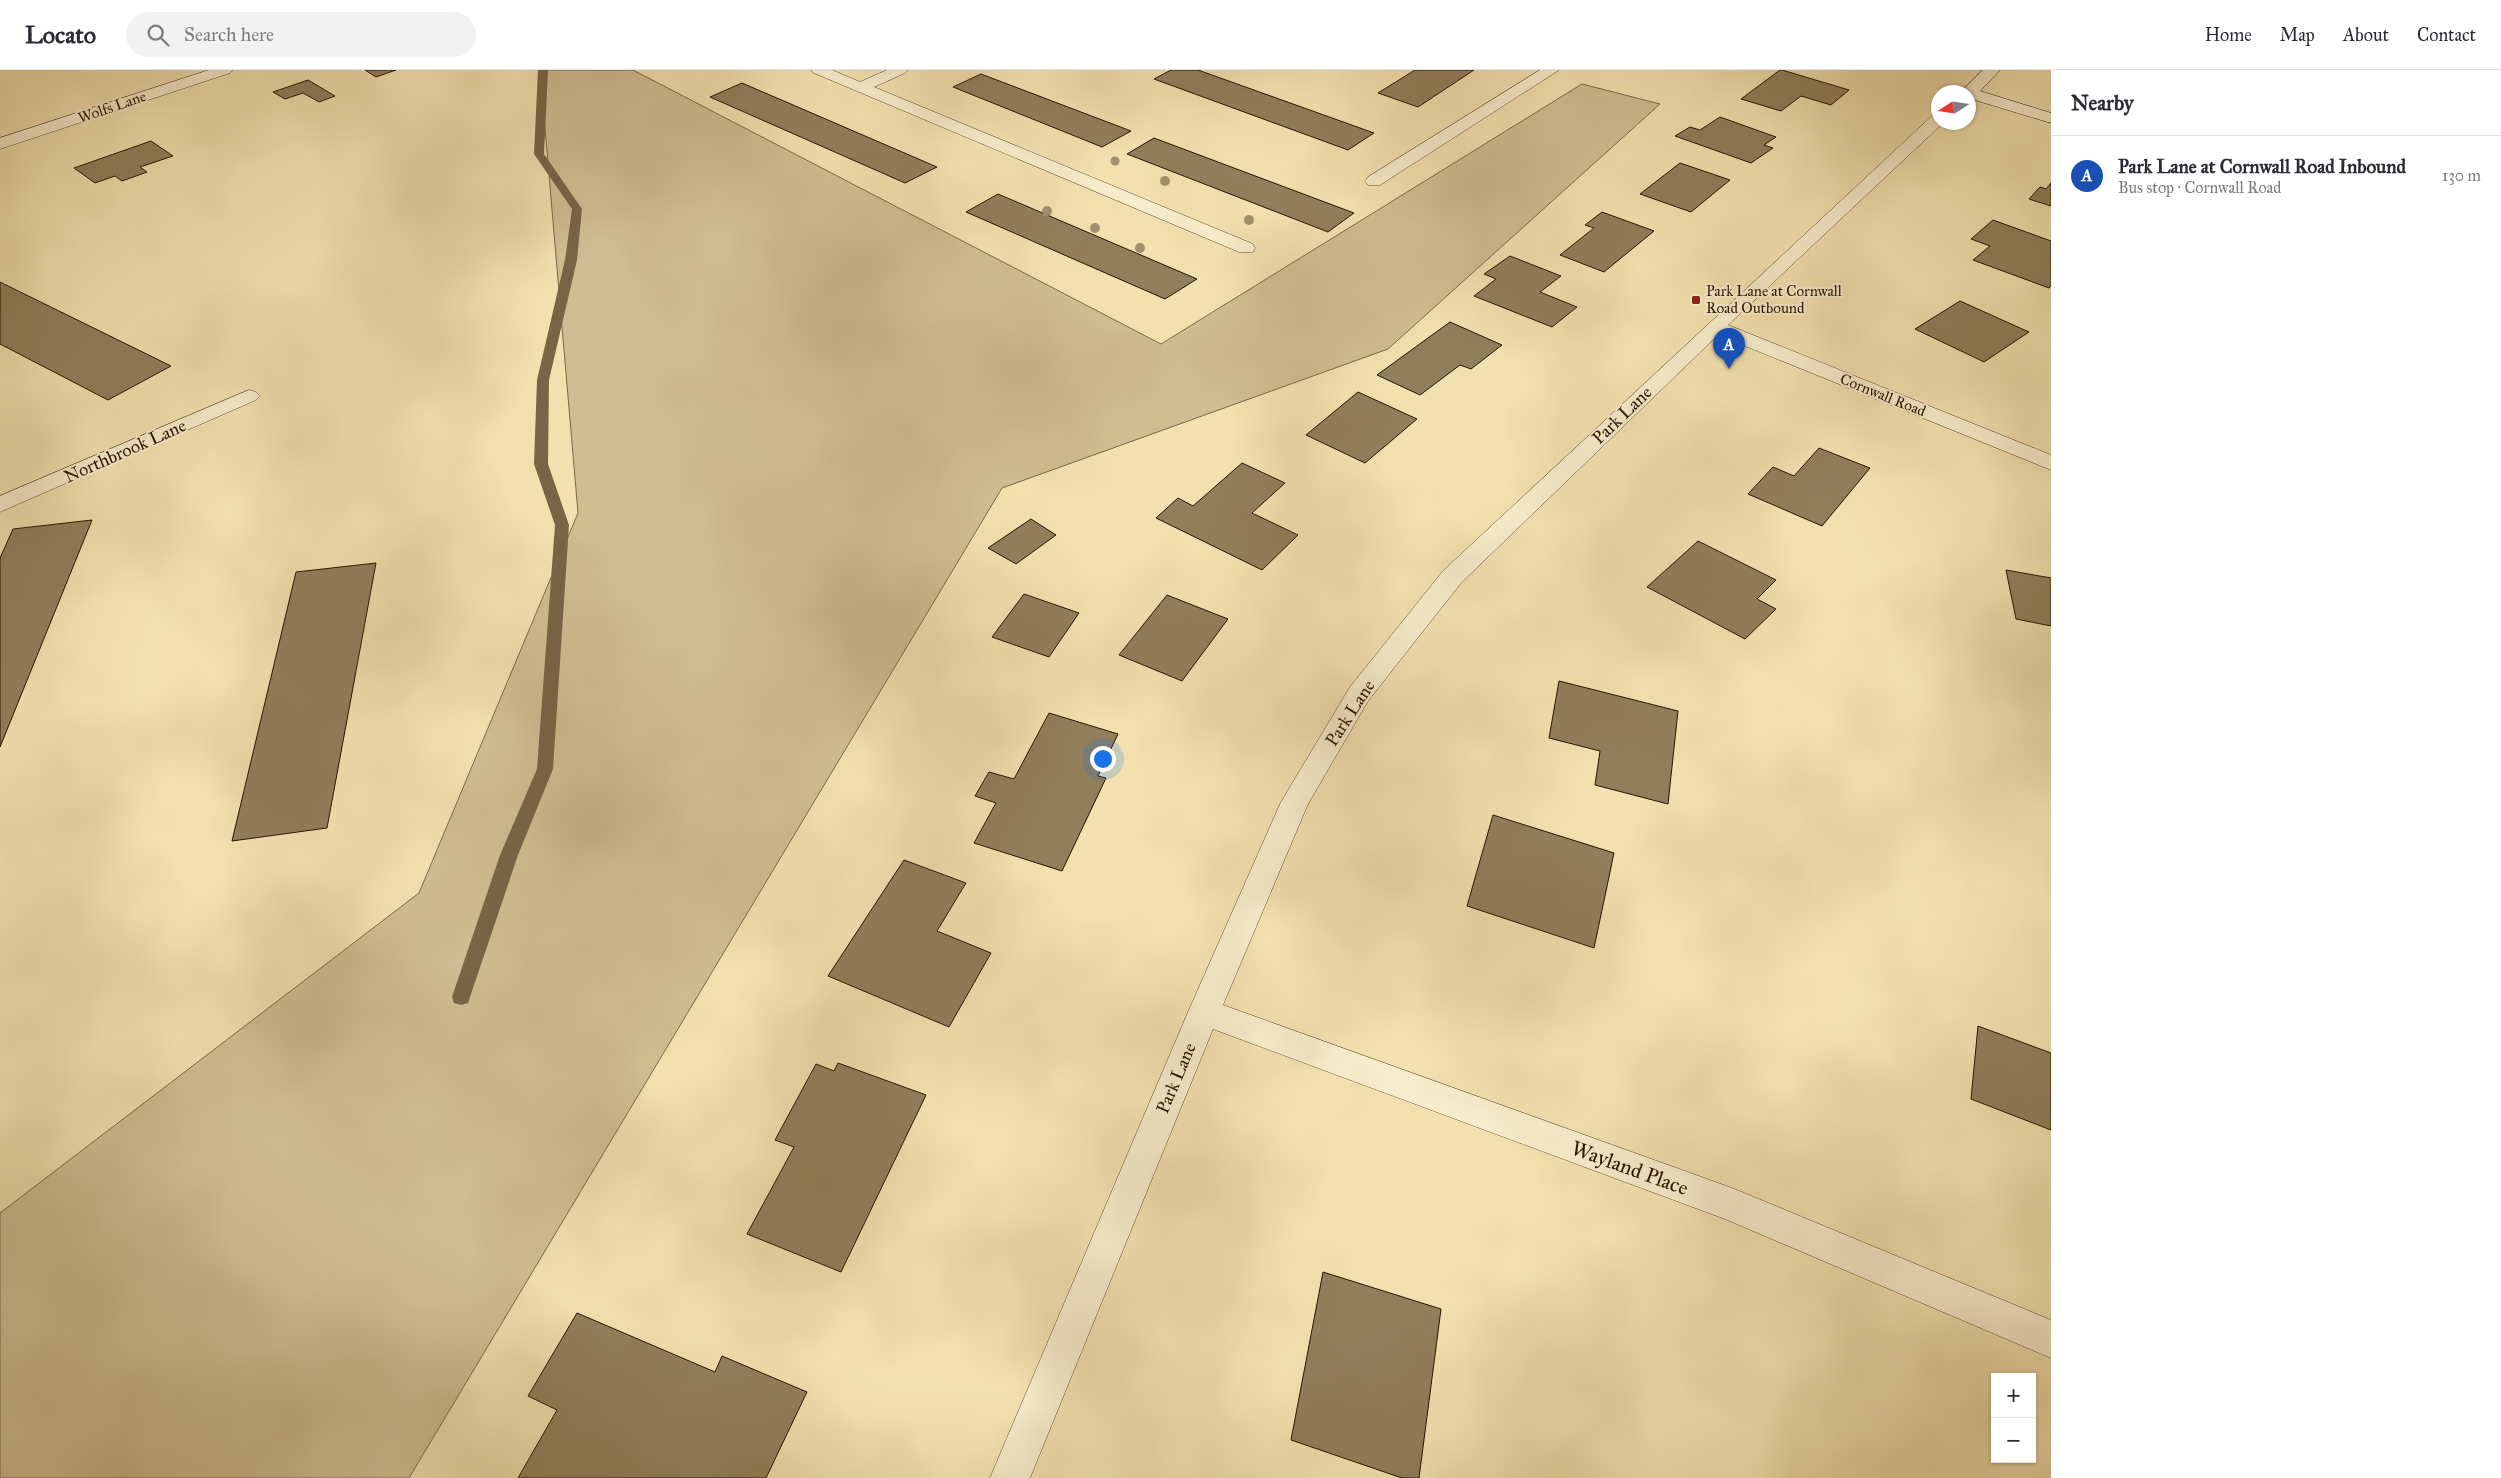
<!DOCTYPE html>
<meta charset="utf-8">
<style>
:root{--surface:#fff;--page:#f2f2f3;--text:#2b2b33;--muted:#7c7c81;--line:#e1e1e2;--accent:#8f2418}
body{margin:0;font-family:"IM FELL Great Primer",serif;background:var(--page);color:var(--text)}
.controls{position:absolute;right:15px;bottom:15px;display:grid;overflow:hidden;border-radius:0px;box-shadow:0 1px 4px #0004}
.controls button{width:45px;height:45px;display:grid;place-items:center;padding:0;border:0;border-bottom:1px solid var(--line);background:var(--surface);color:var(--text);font:25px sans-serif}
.compass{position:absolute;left:1931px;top:15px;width:45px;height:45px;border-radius:50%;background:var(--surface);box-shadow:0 1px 4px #0004;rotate:258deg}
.you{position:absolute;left:1102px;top:688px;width:18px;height:18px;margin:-12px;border:4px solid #fff;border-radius:50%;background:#1a73e8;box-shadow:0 0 0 8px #1a73e833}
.badge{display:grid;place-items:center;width:32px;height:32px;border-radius:50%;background:var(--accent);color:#fff;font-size:16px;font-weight:700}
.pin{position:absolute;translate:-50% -41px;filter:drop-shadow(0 1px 2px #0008)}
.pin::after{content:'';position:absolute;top:26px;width:18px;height:15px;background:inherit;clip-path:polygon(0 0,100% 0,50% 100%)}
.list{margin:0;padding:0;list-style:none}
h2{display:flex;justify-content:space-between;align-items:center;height:65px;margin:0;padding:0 20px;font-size:21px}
h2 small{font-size:16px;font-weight:400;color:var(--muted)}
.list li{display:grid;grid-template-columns:32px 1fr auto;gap:15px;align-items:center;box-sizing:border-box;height:80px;padding:0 20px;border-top:1px solid var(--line)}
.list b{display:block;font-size:19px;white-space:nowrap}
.list p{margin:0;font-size:16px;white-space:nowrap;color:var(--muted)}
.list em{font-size:16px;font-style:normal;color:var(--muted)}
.icon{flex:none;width:28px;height:28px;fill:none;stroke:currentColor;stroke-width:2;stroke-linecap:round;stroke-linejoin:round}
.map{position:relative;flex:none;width:2051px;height:1408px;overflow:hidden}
header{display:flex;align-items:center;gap:30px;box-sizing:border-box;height:70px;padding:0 25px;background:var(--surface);border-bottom:1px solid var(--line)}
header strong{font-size:24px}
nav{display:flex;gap:28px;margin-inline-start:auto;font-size:18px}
.search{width:350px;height:45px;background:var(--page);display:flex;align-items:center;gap:12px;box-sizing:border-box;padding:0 18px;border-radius:28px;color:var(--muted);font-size:19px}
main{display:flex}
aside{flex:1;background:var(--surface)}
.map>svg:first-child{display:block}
.green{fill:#cfbe91;stroke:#7b6848}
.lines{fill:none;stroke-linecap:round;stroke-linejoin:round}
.stream{fill:#776546;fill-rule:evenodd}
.building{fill:#917e5b;stroke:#271300}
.lane-casing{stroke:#5a462c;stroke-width:1}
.street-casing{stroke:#5a462c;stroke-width:1}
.secondary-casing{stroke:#271300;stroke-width:1}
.lane{fill:#f7eccb;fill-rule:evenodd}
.street{fill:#f7eccb;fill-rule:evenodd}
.secondary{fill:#f7eccb;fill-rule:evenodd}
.tree{fill:#a3916b}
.poi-dot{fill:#8f2418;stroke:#f7eccb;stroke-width:2}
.labels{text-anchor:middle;stroke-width:4;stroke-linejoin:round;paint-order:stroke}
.far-street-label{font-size:15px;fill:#271300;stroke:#f7eccb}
.far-poi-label{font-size:15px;fill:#271300;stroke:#f7eccb;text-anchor:start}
.street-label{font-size:18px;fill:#271300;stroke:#f7eccb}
.near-street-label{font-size:21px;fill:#271300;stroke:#f7eccb}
</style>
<header>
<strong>Locato</strong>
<div class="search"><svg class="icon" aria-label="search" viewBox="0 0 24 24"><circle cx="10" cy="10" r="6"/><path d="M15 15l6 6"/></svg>Search here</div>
<nav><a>Home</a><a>Map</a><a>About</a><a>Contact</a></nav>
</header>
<main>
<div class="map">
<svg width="2051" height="1408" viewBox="0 0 2051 1408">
<rect width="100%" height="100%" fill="#f2e1af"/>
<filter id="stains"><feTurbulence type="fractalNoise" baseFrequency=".004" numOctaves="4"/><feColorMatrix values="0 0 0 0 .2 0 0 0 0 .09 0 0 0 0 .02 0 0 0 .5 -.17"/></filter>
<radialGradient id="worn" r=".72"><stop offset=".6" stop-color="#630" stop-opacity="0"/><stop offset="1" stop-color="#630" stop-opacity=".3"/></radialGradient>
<!-- green -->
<polygon class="green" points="540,0 633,0 1161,274 1582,14 1660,34 1388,279 1002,418 409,1408 0,1408 0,1143 419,823 578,443"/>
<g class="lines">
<!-- stream -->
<polygon class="stream" points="538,0 548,0 544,84 582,139 577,190 549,310 548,394 569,455 553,699 518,785 470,927 468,933 461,935 454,933 452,927 500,785 537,699 555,455 534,394 537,310 565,190 572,139 534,84"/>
</g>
<!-- building -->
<g class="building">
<polygon points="365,0 396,0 376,7"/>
<polygon points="1171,0 1198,0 1374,63 1348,80 1154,9"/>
<polygon points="1415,0 1474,0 1418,37 1378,23"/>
<polygon points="1780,0 1782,0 1849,20 1831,35 1801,26 1781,41 1741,29"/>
<polygon points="981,4 1131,61 1102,77 953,17"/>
<polygon points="308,10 335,26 319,32 303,23 285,29 273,22"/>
<polygon points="742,13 937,97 905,113 710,27"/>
<polygon points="1720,47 1776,67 1764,75 1773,78 1751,93 1675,66 1690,57 1700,60"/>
<polygon points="1154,68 1354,143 1328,162 1127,84"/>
<polygon points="151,71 173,86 140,97 147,102 122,111 115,106 95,113 74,98"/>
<polygon points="1680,93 1730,110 1691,142 1640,124"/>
<polygon points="2051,113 2051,136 2029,129 2040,117 2046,119"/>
<polygon points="998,124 1197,209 1165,229 966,142"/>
<polygon points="1602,142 1654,161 1604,202 1560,185 1594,158 1585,155"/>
<polygon points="1993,150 2051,171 2051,216 2049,218 1973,190 1990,176 1971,169"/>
<polygon points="1510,186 1561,206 1540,222 1577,237 1552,257 1474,226 1496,209 1484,204"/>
<polygon points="0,212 171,296 108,330 0,274"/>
<polygon points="1960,231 2029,262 1984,292 1915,259"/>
<polygon points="1450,252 1502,275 1471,299 1460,295 1420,325 1377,305"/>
<polygon points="1358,322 1417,349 1365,393 1306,365"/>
<polygon points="1819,378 1870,398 1822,456 1748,424 1773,397 1794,406"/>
<polygon points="1242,393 1285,413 1252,443 1298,465 1262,500 1156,448 1178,428 1193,436"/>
<polygon points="1031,449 1056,465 1016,494 988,478"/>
<polygon points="92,450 0,677 0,488 13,459"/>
<polygon points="1698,471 1776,510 1757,529 1776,539 1745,569 1647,517"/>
<polygon points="376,493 327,758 232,771 296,502"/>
<polygon points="2006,500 2051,508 2051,556 2016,549"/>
<polygon points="1024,524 1079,543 1049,587 992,567"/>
<polygon points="1167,525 1228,549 1182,611 1119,585"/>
<polygon points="1559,611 1678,641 1668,734 1595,715 1600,681 1549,668"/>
<polygon points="1049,643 1118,664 1098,706 1106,708 1062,801 974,773 996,733 975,726 989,702 1014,709"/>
<polygon points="1493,745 1614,783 1594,878 1467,836"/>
<polygon points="904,790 966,813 937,861 991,883 949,957 828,906"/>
<polygon points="1978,956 2051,983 2051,1060 1971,1029"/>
<polygon points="838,993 926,1025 841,1202 747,1164 794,1077 775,1070 816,994 834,1001"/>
<polygon points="1323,1202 1441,1239 1419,1408 1402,1408 1291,1370"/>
<polygon points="577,1243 715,1302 722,1286 807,1322 766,1408 518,1408 557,1340 528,1326"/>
</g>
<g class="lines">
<!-- lane casing -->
<g class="lane-casing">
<g id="lane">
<polygon points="209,0 233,0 230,3 0,79 0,68"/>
<polygon points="811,0 832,0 860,12 887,0 908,0 905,3 874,17 1253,174 1255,178 1253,182 1239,182 814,3"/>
<polygon points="1540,0 1559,0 1380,115 1368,115 1365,111 1368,107"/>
<polygon points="249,320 256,322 260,326 256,330 0,442 0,426"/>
</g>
</g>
<!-- street casing -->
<g class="street-casing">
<polygon id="street" points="1938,44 1938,52 1944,52 1728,255 2051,385 2051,400 1718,265 1461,513 1368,631 1308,734 1223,935 1732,1118 2051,1250 2051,1288 1725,1149 1213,959 1030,1408 990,1408 1188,942 1281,732 1350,617 1443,501 1932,46"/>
</g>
<!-- secondary casing -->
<g class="secondary-casing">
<polygon id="secondary" points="1983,0 2000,0 1980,21 2051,43 2051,53 1968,28 1968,22 1961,22"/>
</g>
<!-- lane -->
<use href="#lane" class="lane"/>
<!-- street -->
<use href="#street" class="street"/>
<!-- secondary -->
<use href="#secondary" class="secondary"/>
</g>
<!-- trees -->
<g class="tree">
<circle cx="1115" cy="91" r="4.5"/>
<circle cx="1165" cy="111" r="5"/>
<circle cx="1047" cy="141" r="5"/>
<circle cx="1249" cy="150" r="5"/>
<circle cx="1095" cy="158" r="5"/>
<circle cx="1140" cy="178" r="5"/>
</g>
<!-- markers -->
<rect class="poi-dot" x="1691" y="225" width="10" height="10" rx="2.5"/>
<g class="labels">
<!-- far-street labels -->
<g class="far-street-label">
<text transform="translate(112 37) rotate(-19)" y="5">Wolfs Lane</text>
<text transform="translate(1883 325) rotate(22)" y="5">Cornwall Road</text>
</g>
<!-- far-poi labels -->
<g class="far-poi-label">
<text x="1706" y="226">Park Lane at Cornwall<tspan x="1706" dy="17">Road Outbound</tspan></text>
</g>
<!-- street labels -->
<g class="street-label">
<text transform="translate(1622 345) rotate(-44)" y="6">Park Lane</text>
<text transform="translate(125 381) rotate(-24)" y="6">Northbrook Lane</text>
<text transform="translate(1350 643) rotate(-57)" y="6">Park Lane</text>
<text transform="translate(1176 1008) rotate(-67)" y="6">Park Lane</text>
</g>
<!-- near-street labels -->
<g class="near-street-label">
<text transform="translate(1630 1098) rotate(20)" y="7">Wayland Place</text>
</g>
</g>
<rect width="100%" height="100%" filter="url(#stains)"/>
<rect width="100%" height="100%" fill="url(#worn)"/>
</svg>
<div class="controls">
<button>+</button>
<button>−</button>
</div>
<svg class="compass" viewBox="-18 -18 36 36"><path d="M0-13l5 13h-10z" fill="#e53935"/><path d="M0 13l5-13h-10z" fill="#7c7c81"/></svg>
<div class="you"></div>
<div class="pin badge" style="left:1729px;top:299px;background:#1a4fb4">A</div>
</div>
<aside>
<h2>Nearby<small></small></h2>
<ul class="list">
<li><span class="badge" style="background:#1a4fb4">A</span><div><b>Park Lane at Cornwall Road Inbound</b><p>Bus stop · Cornwall Road</p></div><em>130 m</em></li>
</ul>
</aside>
</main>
